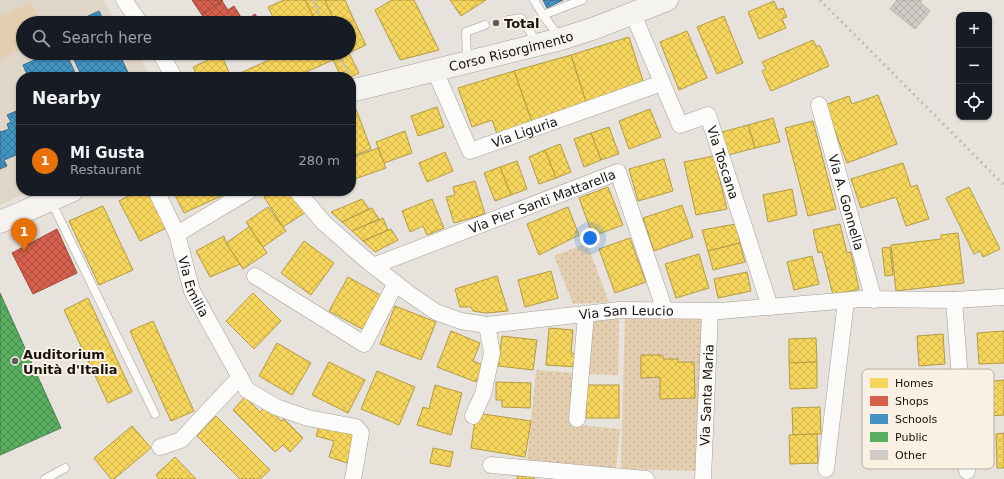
<!DOCTYPE html>
<meta charset="utf-8">
<style>
:root{--surface:#171b24;--page:#242831;--text:#f1f3f6;--muted:#9ea1a6;--line:#363941;--accent:#0b8043}
body{margin:0;font-family:"DejaVu Sans",sans-serif;background:var(--page);color:var(--text)}
.controls{position:absolute;right:12px;top:12px;display:grid;overflow:hidden;border-radius:8px;box-shadow:0 1px 3px #0004}
.controls button{width:36px;height:36px;display:grid;place-items:center;padding:0;border:0;border-bottom:1px solid var(--line);background:var(--surface);color:var(--text);font:20px sans-serif}
.you{position:absolute;left:590px;top:238px;width:14px;height:14px;margin:-10px;border:3px solid #fff;border-radius:50%;background:#1a73e8;box-shadow:0 0 0 6px #1a73e833}
.badge{display:grid;place-items:center;width:26px;height:26px;border-radius:50%;background:var(--accent);color:#fff;font-size:13px;font-weight:700}
.pin{position:absolute;translate:-50% -33px;filter:drop-shadow(0 1px 2px #0008)}
.pin::after{content:'';position:absolute;top:21px;width:14px;height:12px;background:inherit;clip-path:polygon(0 0,100% 0,50% 100%)}
.list{margin:0;padding:0;list-style:none}
h2{display:flex;justify-content:space-between;align-items:center;height:52px;margin:0;padding:0 16px;font-size:17px}
h2 small{font-size:13px;font-weight:400;color:var(--muted)}
.list li{display:grid;grid-template-columns:26px 1fr auto;gap:12px;align-items:center;box-sizing:border-box;height:72px;padding:0 16px;border-top:1px solid var(--line)}
.list b{display:block;font-size:15px;white-space:nowrap}
.list p{margin:0;font-size:13px;white-space:nowrap;color:var(--muted)}
.list em{font-size:13px;font-style:normal;color:var(--muted)}
.icon{flex:none;width:22px;height:22px;fill:none;stroke:currentColor;stroke-width:2;stroke-linecap:round;stroke-linejoin:round}
.map{position:relative;flex:none;width:1004px;height:479px;overflow:hidden}
.search{position:absolute;background:var(--surface);box-shadow:0 1px 3px #0004;left:16px;top:16px;width:340px;height:44px;display:flex;align-items:center;gap:10px;box-sizing:border-box;padding:0 14px;border-radius:22px;color:var(--muted);font-size:15px}
.panel{position:absolute;background:var(--surface);box-shadow:0 1px 3px #0004;left:16px;top:72px;width:340px;height:124px;border-radius:16px}
.map>svg:first-child{display:block}
.built{fill:#e0d6c8}
.green{fill:url(#green-dots)}
.pitch{fill:#e3ceb0}
.homes{fill:url(#homes-cross-hatch);stroke:#b39b45}
.shops{fill:url(#shops-cross-hatch);stroke:#9d493a}
.schools{fill:url(#schools-cross-hatch);stroke:#366d8d}
.public{fill:url(#public-cross-hatch);stroke:#468048}
.building{fill:url(#building-cross-hatch);stroke:#b7b3ad}
.lines{fill:none;stroke-linecap:round;stroke-linejoin:round}
.lane-casing{stroke:#a39f9a;stroke-width:9}
.street-casing{stroke:#a39f9a;stroke-width:17}
.secondary-casing{stroke:#a39f9a;stroke-width:23}
.path{stroke:#c3c1bf;stroke-width:2.5;stroke-dasharray:4 2;stroke-linecap:butt}
.lane{stroke:#fbfbfa;stroke-width:8}
.street{stroke:#fbfbfa;stroke-width:16}
.secondary{stroke:#f5f3f0;stroke-width:22}
.rail{stroke:#bcbbb9;stroke-width:3;stroke-dasharray:2 4;stroke-linecap:butt}
.poi-dot{fill:#605c56;stroke:#faf0e3;stroke-width:1.5}
.labels{text-anchor:middle;stroke-width:4;stroke-linejoin:round;paint-order:stroke}
.poi-label{font-size:13px;font-weight:bold;fill:#17140f;stroke:#faf0e3;text-anchor:start}
.street-label{font-size:13px;fill:#17140f;stroke:#faf0e3}
.key{fill:#faf0e3;stroke:#b6aea3;stroke-width:1}
.key-label{font-size:11px;fill:#17140f}
</style>
<div class="map">
<svg width="1004" height="479" viewBox="0 0 1004 479">
<defs>
<pattern id="green-dots" width="8" height="8" patternUnits="userSpaceOnUse"><rect width="8" height="8" fill="#e3ceb0"/><path d="M2 2h.1M6 6h.1" fill="none" stroke="#c2b096" stroke-width="1.8" stroke-linecap="round"/></pattern>
<pattern id="homes-cross-hatch" width="8" height="8" patternUnits="userSpaceOnUse"><rect width="8" height="8" fill="#f6d55c"/><path d="M0 0l8 8M0 8l8-8" fill="none" stroke="#d2b64f"/></pattern>
<pattern id="shops-cross-hatch" width="8" height="8" patternUnits="userSpaceOnUse"><rect width="8" height="8" fill="#d6604d"/><path d="M0 0l8 8M0 8l8-8" fill="none" stroke="#ad4e3e"/></pattern>
<pattern id="schools-cross-hatch" width="8" height="8" patternUnits="userSpaceOnUse"><rect width="8" height="8" fill="#4393c3"/><path d="M0 0l8 8M0 8l8-8" fill="none" stroke="#37779d"/></pattern>
<pattern id="public-cross-hatch" width="8" height="8" patternUnits="userSpaceOnUse"><rect width="8" height="8" fill="#5aae61"/><path d="M0 0l8 8M0 8l8-8" fill="none" stroke="#498c4e"/></pattern>
<pattern id="building-cross-hatch" width="8" height="8" patternUnits="userSpaceOnUse"><rect width="8" height="8" fill="#cfcbc6"/><path d="M0 0l8 8M0 8l8-8" fill="none" stroke="#b1ada9"/></pattern>
</defs>
<rect width="100%" height="100%" fill="#e7e2db"/>
<!-- built -->
<polygon class="built" points="0,0 103,0 117,23 23,23 23,53 137,53 152,77 21,77 21,191 31,191 0,205"/>
<!-- green -->
<g class="green">
<polygon points="587,243 609,302 573,304 554,256"/>
<polygon points="625,314 706,316 702,471 621,469"/>
<polygon points="590,318 619,318 618,375 584,374"/>
<polygon points="536,370 575,373 570,424 620,429 616,469 527,461"/>
</g>
<!-- pitch -->
<polygon class="pitch" points="31,2 41,23 23,23 23,48 0,59 0,17"/>
<!-- homes -->
<g class="homes">
<polygon points="284,0 305,0 317,23 276,23 268,7"/>
<polygon points="305,0 325,0 335,23 317,23"/>
<polygon points="325,0 345,0 354,20 348,23 335,23"/>
<polygon points="392,0 414,0 439,50 400,60 375,10"/>
<polygon points="450,0 486,0 461,16"/>
<polygon points="774,1 778,10 783,8 787,17 782,19 786,28 759,39 748,12"/>
<polygon points="724,16 743,63 717,74 697,27"/>
<polygon points="354,20 366,45 349,53 348,23"/>
<polygon points="687,31 707,78 679,90 660,42"/>
<polygon points="629,37 644,84 586,102 571,55"/>
<polygon points="813,40 816,46 820,46 829,66 771,91 762,71 766,69 762,62"/>
<polygon points="285,53 330,53 333,60 295,77 198,77 193,67 221,54 231,77"/>
<polygon points="330,53 349,53 359,73 351,77 341,77"/>
<polygon points="571,55 586,102 532,122 514,71"/>
<polygon points="514,71 532,122 497,134 492,120 472,127 458,88"/>
<polygon points="878,95 897,144 847,163 825,105 849,96 852,104"/>
<polygon points="437,107 444,127 418,136 411,116"/>
<polygon points="356,109 371,149 356,155 351,142 351,111"/>
<polygon points="650,109 661,137 629,149 619,121"/>
<polygon points="773,118 780,142 755,148 748,125"/>
<polygon points="813,121 836,209 808,216 785,128"/>
<polygon points="748,125 755,148 728,155 722,132"/>
<polygon points="609,127 619,154 601,160 591,133"/>
<polygon points="405,131 412,153 384,163 376,142"/>
<polygon points="591,133 601,160 584,167 574,139"/>
<polygon points="560,144 571,172 556,178 545,150"/>
<polygon points="378,148 386,168 352,180 351,158"/>
<polygon points="545,150 556,178 539,184 529,157"/>
<polygon points="445,152 453,171 427,182 419,163"/>
<polygon points="714,156 727,209 696,215 684,162"/>
<polygon points="664,159 673,191 638,201 629,169"/>
<polygon points="517,161 527,189 511,195 500,167"/>
<polygon points="903,163 911,187 917,185 929,219 906,226 896,197 861,208 851,179"/>
<polygon points="500,167 511,195 495,201 484,173"/>
<polygon points="475,181 485,214 454,223 446,197 455,195 453,187"/>
<polygon points="608,187 623,225 593,236 579,198"/>
<polygon points="969,187 1000,249 983,257 980,251 974,254 946,198"/>
<polygon points="792,189 797,215 768,222 763,195"/>
<polygon points="139,191 150,191 168,227 140,241 119,201"/>
<polygon points="173,191 232,191 184,213"/>
<polygon points="274,191 293,191 306,212 283,227 264,197"/>
<polygon points="362,199 369,209 342,222 331,212"/>
<polygon points="432,199 444,228 427,235 423,226 410,232 402,211"/>
<polygon points="682,205 693,237 654,251 643,218"/>
<polygon points="103,206 133,270 99,285 69,221"/>
<polygon points="268,207 286,231 263,247 246,222"/>
<polygon points="568,207 579,235 539,255 527,224"/>
<polygon points="372,208 379,219 352,231 342,222"/>
<polygon points="383,218 388,230 363,241 352,231"/>
<polygon points="736,224 740,243 708,251 702,230"/>
<polygon points="840,224 847,253 851,252 859,289 833,295 822,252 818,253 813,230"/>
<polygon points="249,227 267,253 243,269 226,243"/>
<polygon points="391,229 398,240 375,252 363,241"/>
<polygon points="958,233 964,283 896,291 891,245 941,239 941,235"/>
<polygon points="224,236 226,243 240,264 210,277 196,251"/>
<polygon points="630,238 646,282 615,293 599,249"/>
<polygon points="304,241 334,263 311,295 281,273"/>
<polygon points="740,243 745,262 713,270 708,251"/>
<polygon points="890,247 893,275 885,276 882,248"/>
<polygon points="699,254 709,288 676,298 665,264"/>
<polygon points="812,256 819,284 794,290 787,262"/>
<polygon points="551,271 558,298 525,307 518,280"/>
<polygon points="747,272 751,291 718,298 714,279"/>
<polygon points="497,276 508,311 486,313 473,311 471,307 460,307 455,289"/>
<polygon points="348,277 382,296 364,330 329,311"/>
<polygon points="253,293 281,321 254,349 226,321"/>
<polygon points="88,298 132,392 108,403 64,310"/>
<polygon points="395,306 436,322 421,360 380,344"/>
<polygon points="153,321 194,411 171,421 130,331"/>
<polygon points="549,328 573,330 571,353 578,354 577,367 546,365"/>
<polygon points="451,331 480,343 473,361 483,365 476,382 437,367"/>
<polygon points="1004,331 1004,363 979,364 977,333"/>
<polygon points="943,334 945,364 919,366 917,336"/>
<polygon points="502,336 537,340 533,370 498,366"/>
<polygon points="816,338 817,362 789,363 789,339"/>
<polygon points="277,343 311,363 292,395 259,376"/>
<polygon points="641,355 662,355 664,359 678,359 678,362 694,362 695,398 660,399 660,377 641,378"/>
<polygon points="329,362 365,380 348,413 312,395"/>
<polygon points="817,362 817,388 790,389 789,363"/>
<polygon points="377,371 415,387 399,425 361,409"/>
<polygon points="1004,380 1004,415 989,416 986,382"/>
<polygon points="496,382 531,383 530,408 502,407 502,400 496,400"/>
<polygon points="435,385 462,393 451,435 417,425 423,407 429,409"/>
<rect x="586" y="385" width="33" height="33"/>
<polygon points="245,397 260,412 266,406 281,421 284,419 303,438 290,452 283,445 275,452 233,410"/>
<polygon points="820,407 821,434 793,435 792,408"/>
<polygon points="476,413 531,421 525,457 471,448"/>
<polygon points="216,416 270,470 260,479 240,479 197,436"/>
<polygon points="320,422 356,433 347,463 329,457 334,441 316,436"/>
<polygon points="132,426 151,448 114,479 111,479 94,458"/>
<polygon points="1004,433 1004,468 997,468 996,434"/>
<polygon points="817,434 818,463 790,464 789,435"/>
<polygon points="433,448 453,452 450,467 430,463"/>
<polygon points="175,457 196,479 159,479 156,475"/>
<rect x="517" y="476" width="17" height="3"/>
</g>
<!-- shops -->
<g class="shops">
<polygon points="192,0 223,0 202,15"/>
<polygon points="222,1 228,10 234,6 244,22 255,14 261,23 208,23 202,15"/>
<polygon points="57,229 77,273 33,294 12,253"/>
</g>
<!-- schools -->
<g class="schools">
<polygon points="543,0 563,0 547,8"/>
<polygon points="99,11 105,23 73,23"/>
<polygon points="50,53 66,53 77,77 28,77 23,65"/>
<polygon points="71,53 119,53 130,77 82,77"/>
<polygon points="21,109 21,153 4,160 7,166 0,169 0,131 1,132 9,129 7,124 11,122 7,115"/>
</g>
<!-- public -->
<polygon class="public" points="0,293 61,428 0,455"/>
<!-- building -->
<polygon class="building" points="897,0 921,0 921,3 930,11 915,29 890,9"/>
<g class="lines">
<!-- lane casing -->
<g class="lane-casing">
<g id="lane">
<polyline points="534,0 543,15"/>
<polyline points="508,20 521,18 538,44"/>
<polyline points="560,38 543,15 582,0"/>
<polyline points="467,62 466,32 485,25"/>
<polyline points="51,201 155,414"/>
<polyline points="45,479 65,468"/>
</g>
</g>
<!-- street casing -->
<g class="street-casing">
<g id="street">
<polyline points="124,0 140,23"/>
<path id="s1" d="M 633,14 L 680,125 L 708,115 L 770,307"/>
<polyline points="160,53 174,77"/>
<path id="s2" d="M 435,71 L 470,151 L 662,83"/>
<path id="s3" d="M 819,105 L 874,300"/>
<path id="s4" d="M 156,191 L 177,234 L 192,291 L 247,390 L 276,407 L 308,418 L 356,427 L 361,433 L 353,479"/>
<path id="s5" d="M 297,191 L 324,223 L 365,259 L 408,293 L 436,312 L 461,321 L 487,325 L 620,310 L 720,311 L 862,299 L 954,300 L 1004,297"/>
<polyline points="177,234 249,191"/>
<path id="s6" d="M 373,266 L 618,172 L 665,311"/>
<polyline points="255,276 364,344 396,283"/>
<polyline points="954,300 967,471"/>
<polyline points="473,416 483,394 492,353 487,325"/>
<polyline points="577,419 586,315"/>
<polyline points="160,447 181,440 239,378"/>
<polyline points="491,465 646,479"/>
<polyline points="826,469 846,301"/>
<path id="s7" d="M 703,479 L 710,311"/>
</g>
</g>
<!-- secondary casing -->
<g class="secondary-casing">
<g id="secondary">
<path id="s8" d="M 351,91 L 561,39 L 595,28 L 667,0"/>
<polyline points="0,222 72,191"/>
</g>
</g>
<!-- path -->
<g class="path">
<polyline points="313,0 324,23"/>
<polyline points="339,53 349,75"/>
</g>
<!-- lane -->
<use href="#lane" class="lane"/>
<!-- street -->
<use href="#street" class="street"/>
<!-- secondary -->
<use href="#secondary" class="secondary"/>
<!-- rail -->
<polyline class="rail" points="820,0 1004,185"/>
</g>
<!-- markers -->
<g class="poi-dot">
<circle cx="496" cy="23" r="4"/>
<circle cx="15" cy="361" r="4"/>
</g>
<g class="labels">
<!-- poi labels -->
<g class="poi-label">
<text x="504" y="28">Total</text>
<text x="23" y="359">Auditorium<tspan x="23" dy="15">Unità d'Italia</tspan></text>
</g>
<!-- street labels -->
<g class="street-label">
<text dy="5" stroke="none"><textPath href="#s8" startOffset="165">Corso Risorgimento</textPath></text>
<text dy="5" stroke="none"><textPath href="#s2" startOffset="145">Via Liguria</textPath></text>
<text dy="5" stroke="none"><textPath href="#s1" startOffset="200">Via Toscana</textPath></text>
<text dy="5" stroke="none"><textPath href="#s3" startOffset="101">Via A. Gonnella</textPath></text>
<text dy="5" stroke="none"><textPath href="#s6" startOffset="181">Via Pier Santi Mattarella</textPath></text>
<text dy="5" stroke="none"><textPath href="#s4" startOffset="103">Via Emilia</textPath></text>
<text dy="5" stroke="none"><textPath href="#s5" startOffset="378">Via San Leucio</textPath></text>
<text dy="5" stroke="none"><textPath href="#s7" startOffset="84">Via Santa Maria</textPath></text>
</g>
</g>
<!-- legend -->
<rect x="862" y="369" width="132" height="100" rx="6" class="key"/>
<rect x="870" y="378" width="18" height="10" fill="#f6d55c"/>
<rect x="870" y="396" width="18" height="10" fill="#d6604d"/>
<rect x="870" y="414" width="18" height="10" fill="#4393c3"/>
<rect x="870" y="432" width="18" height="10" fill="#5aae61"/>
<rect x="870" y="450" width="18" height="10" fill="#cfcbc6"/>
<g class="key-label">
<text x="895" y="387">Homes</text>
<text x="895" y="405">Shops</text>
<text x="895" y="423">Schools</text>
<text x="895" y="441">Public</text>
<text x="895" y="459">Other</text>
</g>
</svg>
<div class="controls">
<button>+</button>
<button>−</button>
<button><svg class="icon" aria-label="locate" viewBox="0 0 24 24"><circle cx="12" cy="12" r="6"/><path d="M12 2v4M12 18v4M2 12h4M18 12h4"/></svg></button>
</div>
<div class="you"></div>
<div class="pin badge" style="left:24px;top:251px;background:#e8710a">1</div>
<div class="search"><svg class="icon" aria-label="search" viewBox="0 0 24 24"><circle cx="10" cy="10" r="6"/><path d="M15 15l6 6"/></svg>Search here</div>
<section class="panel">
<h2>Nearby<small></small></h2>
<ul class="list">
<li><span class="badge" style="background:#e8710a">1</span><div><b>Mi Gusta</b><p>Restaurant</p></div><em>280 m</em></li>
</ul>
</section>
</div>
